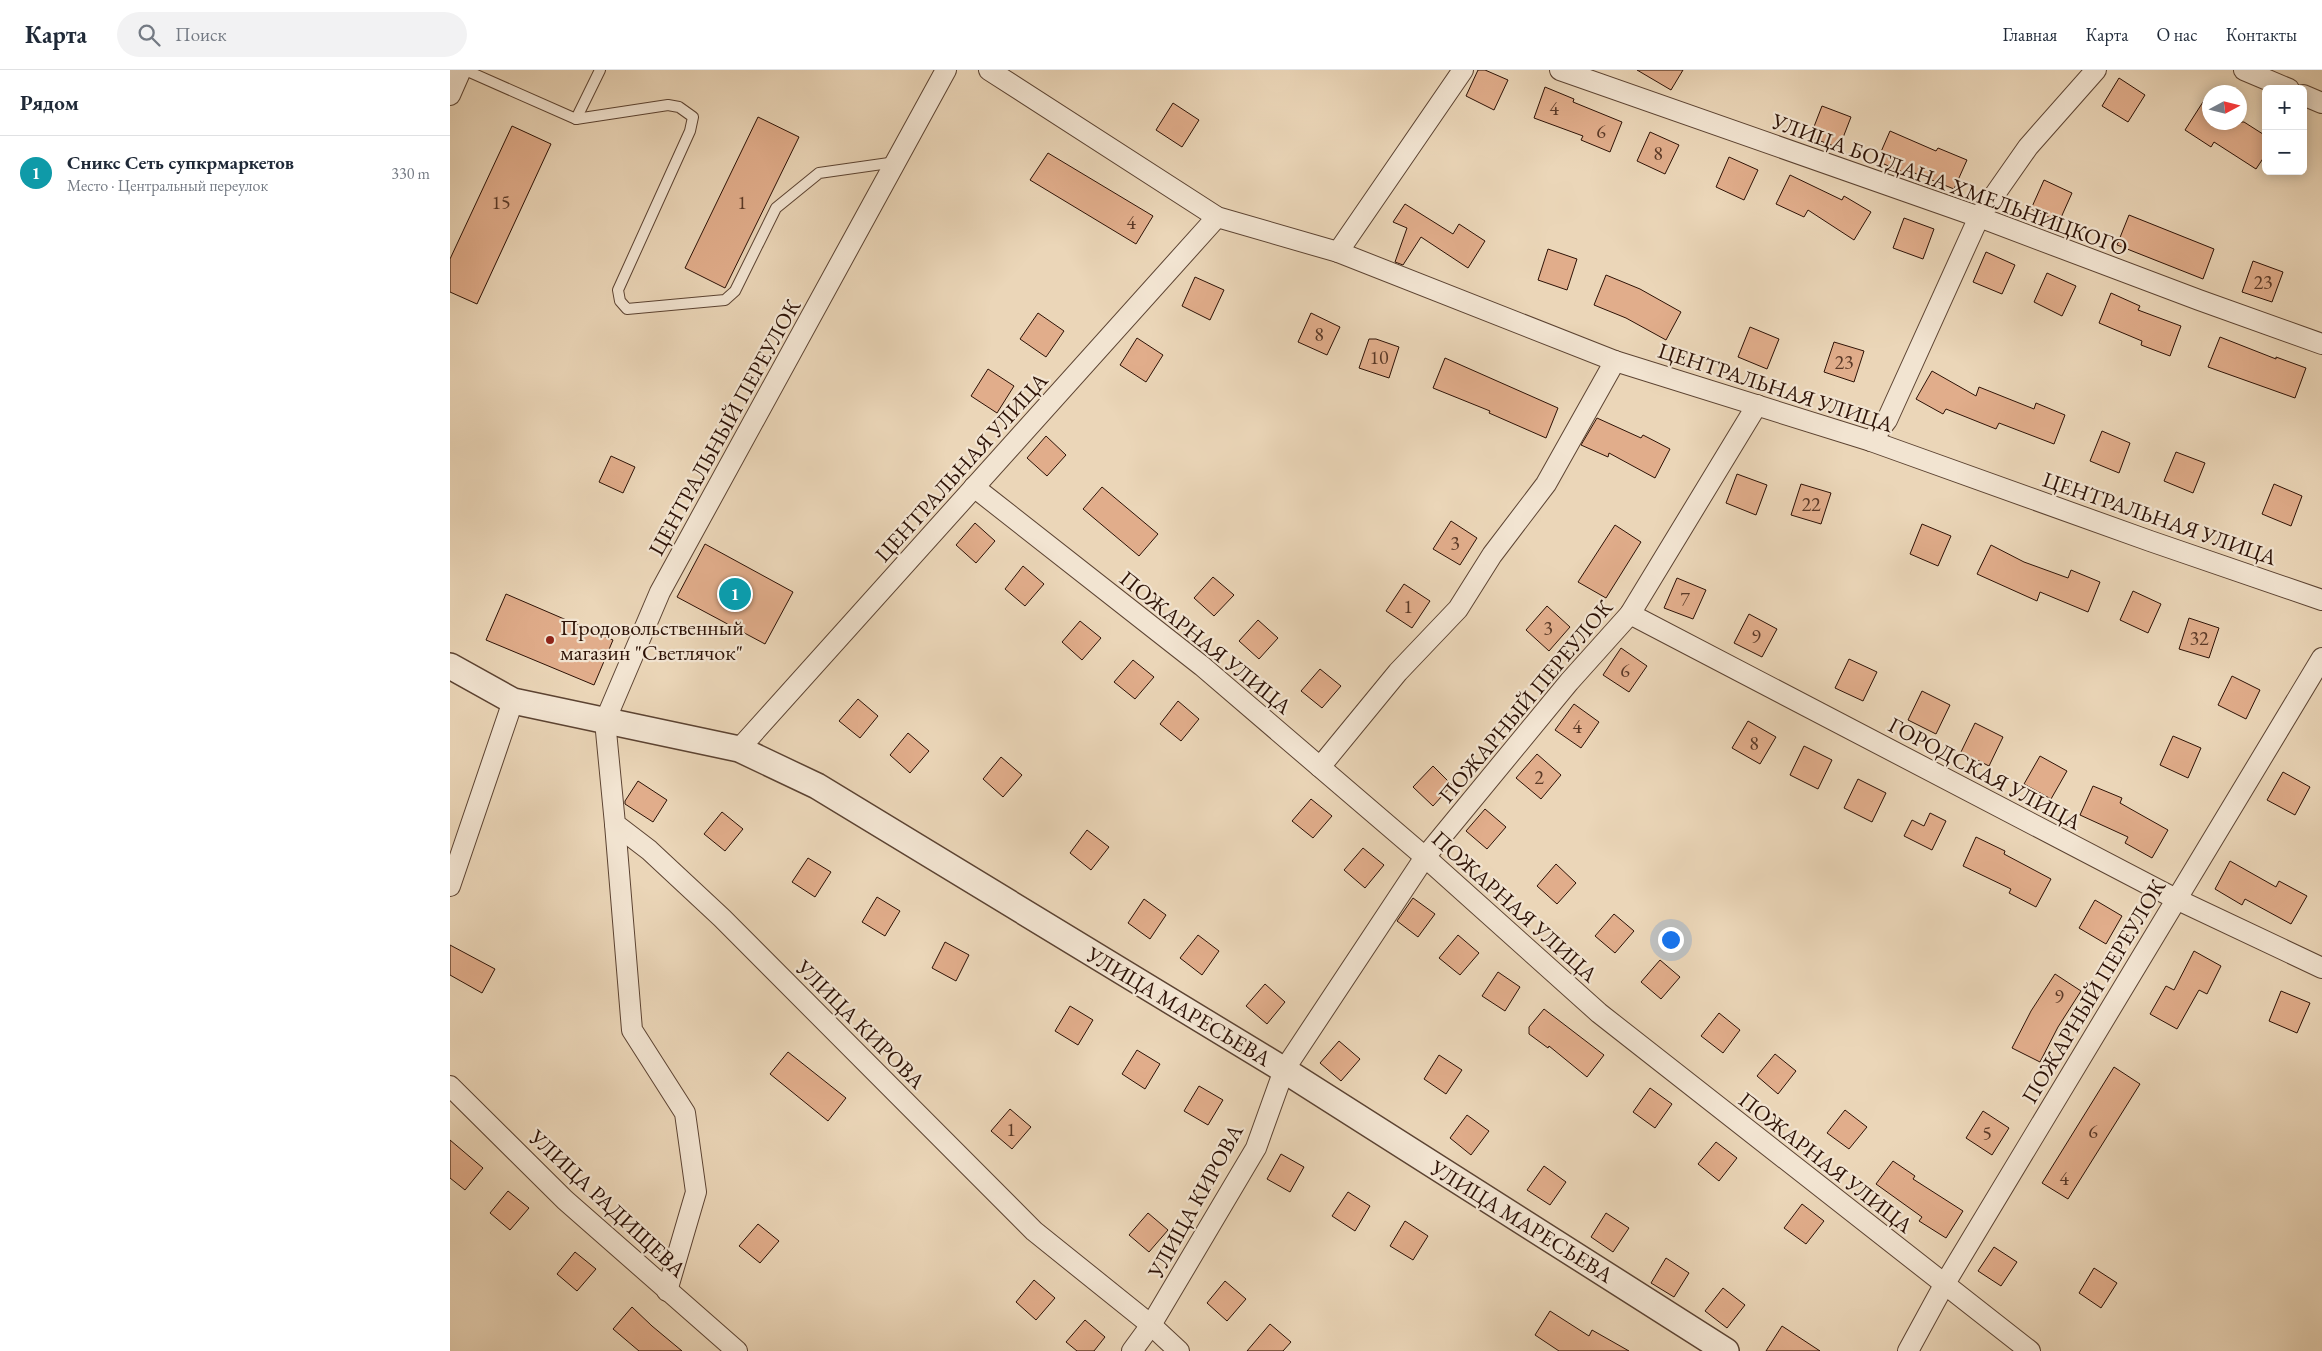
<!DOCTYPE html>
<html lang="ru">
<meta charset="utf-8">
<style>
:root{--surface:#fff;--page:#f2f2f3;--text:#1f2937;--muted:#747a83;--line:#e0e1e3;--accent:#1a73e8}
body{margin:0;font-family:"EB Garamond",serif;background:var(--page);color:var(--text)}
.controls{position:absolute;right:15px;top:15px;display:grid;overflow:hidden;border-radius:8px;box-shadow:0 2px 12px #0003}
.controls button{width:45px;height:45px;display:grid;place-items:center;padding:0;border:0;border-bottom:1px solid var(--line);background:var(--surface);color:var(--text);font:25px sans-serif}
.compass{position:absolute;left:1752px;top:15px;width:45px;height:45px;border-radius:50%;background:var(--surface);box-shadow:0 2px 12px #0003;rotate:83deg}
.you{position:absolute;left:1220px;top:869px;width:18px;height:18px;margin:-12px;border:4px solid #fff;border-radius:50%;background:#1a73e8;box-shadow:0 0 0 8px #1a73e833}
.badge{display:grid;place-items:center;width:32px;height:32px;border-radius:50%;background:var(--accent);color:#fff;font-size:16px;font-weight:700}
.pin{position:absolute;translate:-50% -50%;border:2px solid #fff;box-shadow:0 1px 5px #0006}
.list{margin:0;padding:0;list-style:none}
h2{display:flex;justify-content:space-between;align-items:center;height:65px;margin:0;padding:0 20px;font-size:21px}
h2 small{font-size:16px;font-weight:400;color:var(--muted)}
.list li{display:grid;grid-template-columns:32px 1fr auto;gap:15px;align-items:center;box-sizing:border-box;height:75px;padding:0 20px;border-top:1px solid var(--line)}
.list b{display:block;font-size:19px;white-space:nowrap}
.list p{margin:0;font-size:16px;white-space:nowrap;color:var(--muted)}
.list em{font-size:16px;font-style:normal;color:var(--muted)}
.icon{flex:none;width:28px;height:28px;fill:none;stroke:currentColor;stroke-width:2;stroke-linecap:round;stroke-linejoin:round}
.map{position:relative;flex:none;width:1872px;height:1281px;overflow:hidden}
header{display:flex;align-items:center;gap:30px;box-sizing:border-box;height:70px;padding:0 25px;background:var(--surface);border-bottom:1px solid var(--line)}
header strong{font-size:24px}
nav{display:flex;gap:28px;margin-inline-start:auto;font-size:18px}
.search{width:350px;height:45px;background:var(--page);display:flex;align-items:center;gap:12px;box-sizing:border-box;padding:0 18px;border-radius:28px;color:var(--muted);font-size:19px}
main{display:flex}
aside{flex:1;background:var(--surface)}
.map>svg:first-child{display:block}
.building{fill:#e1ad8b;stroke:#2d1206}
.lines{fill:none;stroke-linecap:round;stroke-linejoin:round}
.service-casing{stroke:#5c4332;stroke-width:12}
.minor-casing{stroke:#5c4332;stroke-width:22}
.tertiary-casing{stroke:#5c4332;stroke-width:28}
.service{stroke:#f2e4d1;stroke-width:10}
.minor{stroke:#f2e4d1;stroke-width:20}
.tertiary{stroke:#f2e4d1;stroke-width:25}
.poi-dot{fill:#8f2418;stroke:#f2e4d1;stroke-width:2}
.labels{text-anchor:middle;stroke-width:4.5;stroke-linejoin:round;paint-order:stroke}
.number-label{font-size:20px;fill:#5a3927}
.street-label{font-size:22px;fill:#2d1206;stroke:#f2e4d1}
.poi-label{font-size:22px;fill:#2d1206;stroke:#f2e4d1;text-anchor:start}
</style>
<header>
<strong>Карта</strong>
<div class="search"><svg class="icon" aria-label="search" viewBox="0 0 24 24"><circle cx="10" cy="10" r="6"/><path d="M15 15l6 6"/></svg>Поиск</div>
<nav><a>Главная</a><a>Карта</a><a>О нас</a><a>Контакты</a></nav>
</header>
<main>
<aside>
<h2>Рядом<small></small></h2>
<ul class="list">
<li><span class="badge" style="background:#0f9aa8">1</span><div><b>Сникс Сеть супкрмаркетов</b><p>Место · Центральный переулок</p></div><em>330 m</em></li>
</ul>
</aside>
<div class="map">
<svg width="1872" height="1281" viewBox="0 0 1872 1281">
<rect width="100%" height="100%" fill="#ebd6b8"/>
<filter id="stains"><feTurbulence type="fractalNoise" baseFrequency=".004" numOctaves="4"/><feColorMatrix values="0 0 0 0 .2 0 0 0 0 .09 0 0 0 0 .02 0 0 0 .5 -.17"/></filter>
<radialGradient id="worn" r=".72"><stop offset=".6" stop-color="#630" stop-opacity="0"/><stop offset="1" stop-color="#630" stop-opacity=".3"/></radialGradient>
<!-- building -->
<g class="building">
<polygon points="1028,0 1035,0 1058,10 1044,40 1016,26"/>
<polygon points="1187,0 1233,0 1221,20"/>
<polygon points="1669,8 1695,25 1678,52 1652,36"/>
<polygon points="1095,17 1124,29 1123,32 1172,52 1160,82 1131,70 1133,66 1084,48"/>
<polygon points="1760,21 1760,52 1794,52 1816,66 1816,84 1806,99 1764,72 1761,77 1735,60"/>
<polygon points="723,33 749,50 732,77 706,60"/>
<polygon points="1372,36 1401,47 1389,78 1360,67"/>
<polygon points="308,47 349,67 275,218 235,198"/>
<polygon points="62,56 101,74 27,234 0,222 0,189"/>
<polygon points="1440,61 1486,81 1488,78 1517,90 1504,119 1457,100 1455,103 1427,91"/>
<polygon points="1200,62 1229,75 1215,104 1187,91"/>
<polygon points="598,83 703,146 686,174 580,110"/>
<polygon points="1279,87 1308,100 1294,130 1266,117"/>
<polygon points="1340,105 1392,130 1394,126 1421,142 1404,170 1358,140 1354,147 1326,134"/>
<polygon points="1594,110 1622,123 1609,152 1581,139"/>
<polygon points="955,134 1003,164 1009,154 1035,171 1018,198 971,167 953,195 945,192 957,158 943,152"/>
<polygon points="1679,145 1764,179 1753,209 1667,175"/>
<polygon points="1454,148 1484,159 1473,189 1443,178"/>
<polygon points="1098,179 1127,189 1117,220 1088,210"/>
<polygon points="1536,182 1565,195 1552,224 1523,212"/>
<polygon points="1803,191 1833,202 1822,232 1792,222"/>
<polygon points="1597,203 1626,216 1612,246 1584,232"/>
<polygon points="1156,205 1190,219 1231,242 1216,270 1176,248 1144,235"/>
<polygon points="745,207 774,220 760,250 732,236"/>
<polygon points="1661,223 1690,236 1688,240 1731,256 1720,286 1691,275 1692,271 1649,253"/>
<polygon points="588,243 614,261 596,287 570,269"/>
<polygon points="861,243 890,257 877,285 848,272"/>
<polygon points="1300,257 1329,269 1317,299 1288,287"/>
<polygon points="1770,267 1826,289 1826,287 1856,298 1845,328 1758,297"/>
<polygon points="687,268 713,285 696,312 670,295"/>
<polygon points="919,269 926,269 949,277 939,308 909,298"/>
<polygon points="1384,272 1414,281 1404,312 1374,302"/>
<polygon points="995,288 1108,338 1096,368 1039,343 1040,341 983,318"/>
<polygon points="538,299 564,316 547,343 521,326"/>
<polygon points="1482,301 1526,326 1529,317 1584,339 1586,333 1615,345 1604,374 1549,353 1546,359 1496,339 1493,344 1466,329"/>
<polygon points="1147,348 1191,368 1193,365 1220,379 1205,408 1159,383 1158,387 1131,375"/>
<polygon points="1652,361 1680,373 1669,403 1640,391"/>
<polygon points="596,366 616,385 597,406 577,388"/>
<polygon points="1726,382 1755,393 1743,423 1714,411"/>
<polygon points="161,386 185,397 173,423 149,412"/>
<polygon points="1287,404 1317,415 1306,445 1276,433"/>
<polygon points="1351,414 1381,423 1371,454 1341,445"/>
<polygon points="1824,414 1852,426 1841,456 1812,444"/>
<polygon points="652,417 708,464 689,486 633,439"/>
<polygon points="1001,451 1027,468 1010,495 983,479"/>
<polygon points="525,453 545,471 526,493 506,475"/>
<polygon points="1472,454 1501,466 1488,496 1460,484"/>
<polygon points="1165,455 1191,472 1156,528 1128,512"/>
<polygon points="255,474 343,522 315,574 227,527"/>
<polygon points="1541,475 1574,492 1618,508 1621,500 1650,512 1638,542 1590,522 1587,531 1527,504"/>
<polygon points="573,496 594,514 575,536 555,519"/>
<polygon points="763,507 784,525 764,546 744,528"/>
<polygon points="1227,508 1256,520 1243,549 1214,538"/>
<polygon points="954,514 980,531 962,558 936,541"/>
<polygon points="1683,521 1711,534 1698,563 1670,550"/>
<polygon points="56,524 163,570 144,615 36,570"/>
<polygon points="1097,536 1120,557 1099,581 1076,560"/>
<polygon points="1299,544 1327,559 1312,587 1284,573"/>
<polygon points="1739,548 1769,558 1759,588 1729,579"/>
<polygon points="808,550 828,568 809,589 789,571"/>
<polygon points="630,551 651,568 632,590 612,572"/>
<polygon points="1171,578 1197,596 1179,622 1153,605"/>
<polygon points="1399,589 1427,602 1413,631 1385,618"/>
<polygon points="683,590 704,607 685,629 664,612"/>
<polygon points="870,599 891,616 872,638 851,621"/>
<polygon points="1782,606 1810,620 1796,649 1768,635"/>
<polygon points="1472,621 1500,635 1486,664 1458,650"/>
<polygon points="408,629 428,646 410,668 389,651"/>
<polygon points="728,631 749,649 731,671 710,654"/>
<polygon points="1124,634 1149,652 1131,678 1105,660"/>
<polygon points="1298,651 1326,667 1310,694 1282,678"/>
<polygon points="1525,653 1553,667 1539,696 1511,682"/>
<polygon points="458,663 479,681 460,703 440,685"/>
<polygon points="1723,666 1751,678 1738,708 1710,695"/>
<polygon points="1354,676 1382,690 1368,719 1340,705"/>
<polygon points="1087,684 1111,705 1091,729 1066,708"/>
<polygon points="1590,686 1617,701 1601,729 1574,714"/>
<polygon points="551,687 572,705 553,727 533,709"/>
<polygon points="983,696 1002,715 983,736 963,717"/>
<polygon points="1833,702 1860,717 1845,745 1817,730"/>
<polygon points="1408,709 1436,723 1422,752 1394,738"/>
<polygon points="188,711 217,730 203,752 175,734 175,731"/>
<polygon points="1643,716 1672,728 1670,733 1718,760 1702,788 1675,773 1678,767 1630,745"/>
<polygon points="861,729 882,746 863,768 842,751"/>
<polygon points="1035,739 1056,757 1037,779 1016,761"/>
<polygon points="272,742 293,759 275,781 254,764"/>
<polygon points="1480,743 1496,751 1482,780 1454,766 1462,750 1474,756"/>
<polygon points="637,760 659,777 641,800 620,783"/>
<polygon points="1526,767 1555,781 1554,784 1601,809 1586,837 1559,823 1561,819 1513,796"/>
<polygon points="913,778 934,795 915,818 894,800"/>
<polygon points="358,788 381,802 365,827 342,812"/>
<polygon points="1780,791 1826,817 1829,811 1857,826 1841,854 1795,829 1792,835 1765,819"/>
<polygon points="1106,794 1126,813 1107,834 1087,816"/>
<polygon points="427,827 450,841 435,866 412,852"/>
<polygon points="963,828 985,844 968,867 947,851"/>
<polygon points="694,829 716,845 700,869 678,853"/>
<polygon points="1645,830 1672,846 1656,874 1629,858"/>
<polygon points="1164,844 1184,861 1165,883 1145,866"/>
<polygon points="748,865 769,881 752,905 730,888"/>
<polygon points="1008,865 1029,883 1010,905 989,888"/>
<polygon points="495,872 519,885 506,911 482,898"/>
<polygon points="0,875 45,899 32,923 0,905"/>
<polygon points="1744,881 1771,896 1757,924 1749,920 1727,959 1700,944 1716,916 1724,920"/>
<polygon points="1210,890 1230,907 1211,929 1191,912"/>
<polygon points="1048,902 1070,917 1055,941 1032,926"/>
<polygon points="1605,904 1631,921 1608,957 1590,992 1562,978 1581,941"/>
<polygon points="815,914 835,932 817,954 796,936"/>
<polygon points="1831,921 1860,933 1847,963 1819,951"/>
<polygon points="620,936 643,950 628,975 605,961"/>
<polygon points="1094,939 1154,985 1137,1007 1099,976 1098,978 1079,964 1079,957"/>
<polygon points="1269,943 1290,960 1273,983 1251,966"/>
<polygon points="889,971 910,989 891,1011 870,993"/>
<polygon points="687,980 710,994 695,1019 672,1004"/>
<polygon points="338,982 396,1028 378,1051 320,1004"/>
<polygon points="1325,984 1346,1001 1328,1024 1307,1006"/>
<polygon points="989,985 1012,1000 996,1024 974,1009"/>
<polygon points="1664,997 1690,1014 1618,1129 1592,1113"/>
<polygon points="749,1016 773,1030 758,1055 734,1041"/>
<polygon points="1200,1018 1222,1034 1205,1058 1183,1042"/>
<polygon points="560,1039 581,1057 562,1079 541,1061"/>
<polygon points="1395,1040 1417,1057 1399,1079 1377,1063"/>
<polygon points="1533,1041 1559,1058 1542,1085 1516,1068"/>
<polygon points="1017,1045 1039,1061 1021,1085 1000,1068"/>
<polygon points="0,1070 33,1098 15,1120 0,1108"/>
<polygon points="1266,1072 1287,1088 1269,1111 1248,1094"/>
<polygon points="831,1084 854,1097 840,1122 817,1109"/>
<polygon points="1443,1091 1465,1106 1463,1109 1513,1141 1496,1168 1469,1151 1472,1147 1426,1114"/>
<polygon points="1094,1096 1116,1112 1100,1135 1077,1120"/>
<polygon points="58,1121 79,1138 60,1160 40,1143"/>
<polygon points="898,1122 920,1136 905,1161 882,1146"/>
<polygon points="1352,1134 1374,1151 1356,1174 1334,1158"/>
<polygon points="698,1143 718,1160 699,1182 679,1165"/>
<polygon points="1156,1143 1179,1158 1163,1182 1141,1167"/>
<polygon points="955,1151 978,1166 963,1190 940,1176"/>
<polygon points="308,1154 329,1171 310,1193 289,1176"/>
<polygon points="1544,1177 1567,1192 1551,1216 1528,1201"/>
<polygon points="125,1182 146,1199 127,1221 107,1204"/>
<polygon points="1216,1188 1239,1203 1224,1227 1201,1213"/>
<polygon points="1644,1198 1667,1213 1651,1238 1629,1223"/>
<polygon points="584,1210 605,1228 586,1250 566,1232"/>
<polygon points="775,1211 796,1229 777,1251 757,1233"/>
<polygon points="1273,1218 1295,1235 1277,1258 1255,1241"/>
<polygon points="182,1237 202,1256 232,1281 189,1281 163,1259"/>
<polygon points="1100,1241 1139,1266 1142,1260 1179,1281 1109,1281 1085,1265"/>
<polygon points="635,1250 655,1267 644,1281 627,1281 616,1272"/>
<polygon points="820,1254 841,1272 833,1281 797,1281"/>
<polygon points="1332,1256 1370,1281 1316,1281"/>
</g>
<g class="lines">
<!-- service casing -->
<g class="service-casing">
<g id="service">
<polyline points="15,0 126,49 150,0"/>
<polyline points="126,49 218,35 229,37 243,47 240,61 168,220 170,231 177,239 275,230 285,221 326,138 369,103 446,92"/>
</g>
</g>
<!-- minor casing -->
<g class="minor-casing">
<g id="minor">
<polyline points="496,0 210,522 155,651 165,754 199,780 272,848 584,1161 701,1255 729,1281"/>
<polyline points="539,0 767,147 888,182 1165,291 1421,371 1700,471 1872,530"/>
<polyline points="1110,0 1529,147 1749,230 1872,274"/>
<polyline points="1794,0 1839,19"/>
<polyline points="0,25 11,0"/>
<polyline points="1853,25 1872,33"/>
<polyline points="888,182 1013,0"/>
<polyline points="1421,371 1437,350 1529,147 1578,77 1646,0"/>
<polyline points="524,417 752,596 975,787 1149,943 1580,1281"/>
<polyline points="1180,544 1726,829 1872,898"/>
<polyline points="289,679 767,147"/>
<polyline points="870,697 948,602 1008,539 1042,485 1096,414 1165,291"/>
<polyline points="165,754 182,960 235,1043 246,1122 217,1221"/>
<polyline points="0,816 63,631"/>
<polyline points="0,1016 115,1130 287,1281"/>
<polyline points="682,1281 701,1255 806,1078 834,1000 975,787 1119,612 1180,544 1307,335"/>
<polyline points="1458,1281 1494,1215 1872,588"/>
</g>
</g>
<!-- tertiary casing -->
<g class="tertiary-casing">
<polyline id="tertiary" points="0,596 63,631 289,679 367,716 834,1000 1276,1281"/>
</g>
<!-- service -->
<use href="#service" class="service"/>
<!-- minor -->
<use href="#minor" class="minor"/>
<!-- tertiary -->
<use href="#tertiary" class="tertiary"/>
</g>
<!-- markers -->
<circle class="poi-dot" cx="100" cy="570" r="5"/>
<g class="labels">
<!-- number labels -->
<g class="number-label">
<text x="1104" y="45">4</text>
<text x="1151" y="68">6</text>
<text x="1208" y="90">8</text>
<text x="51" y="139">15</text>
<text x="292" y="139">1</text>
<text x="681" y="159">4</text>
<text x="1813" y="219">23</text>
<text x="869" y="271">8</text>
<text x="929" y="294">10</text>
<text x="1394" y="299">23</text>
<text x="1361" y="441">22</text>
<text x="1005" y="480">3</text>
<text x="1235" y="536">7</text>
<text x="958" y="543">1</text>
<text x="1098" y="565">3</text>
<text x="1306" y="573">9</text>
<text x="1749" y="575">32</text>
<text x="1175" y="607">6</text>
<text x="1127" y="663">4</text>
<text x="1304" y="680">8</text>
<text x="1089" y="714">2</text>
<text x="1609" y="933">9</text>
<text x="561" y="1066">1</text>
<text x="1643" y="1068">6</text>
<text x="1537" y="1070">5</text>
<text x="1614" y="1115">4</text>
</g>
<!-- street labels -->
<g class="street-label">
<text transform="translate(1500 114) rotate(20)" y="8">УЛИЦА БОГДАНА ХМЕЛЬНИЦКОГО</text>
<text transform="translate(1326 317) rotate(18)" y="8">ЦЕНТРАЛЬНАЯ УЛИЦА</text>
<text transform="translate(274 357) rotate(-61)" y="8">ЦЕНТРАЛЬНЫЙ ПЕРЕУЛОК</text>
<text transform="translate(511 397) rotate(-48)" y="8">ЦЕНТРАЛЬНАЯ УЛИЦА</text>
<text transform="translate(1710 448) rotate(19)" y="8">ЦЕНТРАЛЬНАЯ УЛИЦА</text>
<text transform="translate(756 572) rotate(39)" y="8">ПОЖАРНАЯ УЛИЦА</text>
<text transform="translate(1075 631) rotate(-50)" y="8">ПОЖАРНЫЙ ПЕРЕУЛОК</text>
<text transform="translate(1535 703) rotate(28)" y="8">ГОРОДСКАЯ УЛИЦА</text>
<text transform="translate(1065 836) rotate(42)" y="8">ПОЖАРНАЯ УЛИЦА</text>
<text transform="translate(1643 921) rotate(-59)" y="8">ПОЖАРНЫЙ ПЕРЕУЛОК</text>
<text transform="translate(729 936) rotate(31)" y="8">УЛИЦА МАРЕСЬЕВА</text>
<text transform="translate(411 954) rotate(45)" y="8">УЛИЦА КИРОВА</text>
<text transform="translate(1376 1092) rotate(38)" y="8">ПОЖАРНАЯ УЛИЦА</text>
<text transform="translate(745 1131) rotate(-61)" y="8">УЛИЦА КИРОВА</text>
<text transform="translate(158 1133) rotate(43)" y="8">УЛИЦА РАДИЩЕВА</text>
<text transform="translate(1072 1151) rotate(32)" y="8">УЛИЦА МАРЕСЬЕВА</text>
</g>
<!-- poi labels -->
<g class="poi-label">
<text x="110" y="565">Продовольственный<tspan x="110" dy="25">магазин "Светлячок"</tspan></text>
</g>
</g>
<rect width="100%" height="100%" filter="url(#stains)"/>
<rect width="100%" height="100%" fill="url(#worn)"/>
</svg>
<div class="controls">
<button>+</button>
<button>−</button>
</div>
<svg class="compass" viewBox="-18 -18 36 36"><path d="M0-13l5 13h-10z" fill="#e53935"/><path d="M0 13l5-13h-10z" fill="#747a83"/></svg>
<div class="you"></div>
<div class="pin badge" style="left:285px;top:524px;background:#0f9aa8">1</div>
</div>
</main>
